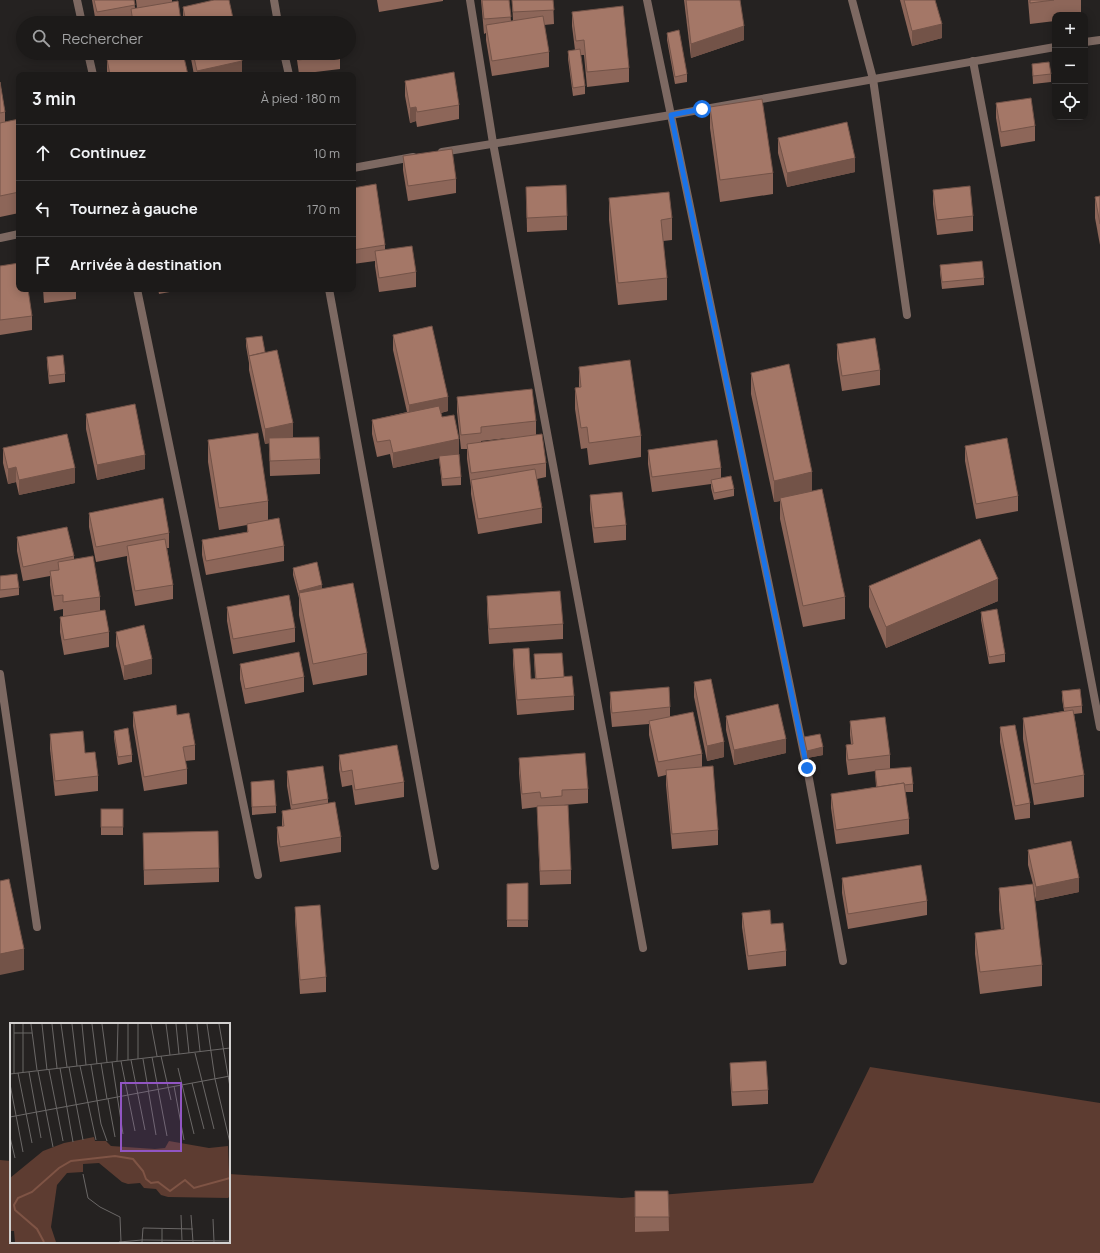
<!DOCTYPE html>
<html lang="fr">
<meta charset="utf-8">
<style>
:root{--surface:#1c1a19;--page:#252322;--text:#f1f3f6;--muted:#a0a1a2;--line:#3a3838}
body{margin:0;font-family:Manrope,sans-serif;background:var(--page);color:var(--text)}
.controls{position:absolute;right:12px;top:12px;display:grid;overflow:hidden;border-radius:8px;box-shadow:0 2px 10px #0003}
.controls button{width:36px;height:36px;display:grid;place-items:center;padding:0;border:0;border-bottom:1px solid var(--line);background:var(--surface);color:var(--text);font:20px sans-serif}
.stop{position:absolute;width:12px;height:12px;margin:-9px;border:3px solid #1a73e8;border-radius:50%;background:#fff}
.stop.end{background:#1a73e8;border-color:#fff;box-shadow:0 1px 4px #0008}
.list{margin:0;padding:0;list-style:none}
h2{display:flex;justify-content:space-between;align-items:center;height:52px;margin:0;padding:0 16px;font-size:17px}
h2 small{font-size:13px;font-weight:400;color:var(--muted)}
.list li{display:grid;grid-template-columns:26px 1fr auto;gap:12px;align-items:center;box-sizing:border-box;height:56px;padding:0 16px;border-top:1px solid var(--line)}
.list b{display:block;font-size:15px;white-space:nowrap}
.list em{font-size:13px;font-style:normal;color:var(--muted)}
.icon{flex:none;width:22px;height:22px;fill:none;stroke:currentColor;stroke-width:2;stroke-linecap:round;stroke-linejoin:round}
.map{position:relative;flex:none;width:1100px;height:1253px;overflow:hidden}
.search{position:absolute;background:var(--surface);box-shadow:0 2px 10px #0003;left:16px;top:16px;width:340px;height:44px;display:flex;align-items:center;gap:10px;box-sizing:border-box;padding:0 14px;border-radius:22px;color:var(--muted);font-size:15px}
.panel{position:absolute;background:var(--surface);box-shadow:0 2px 10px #0003;left:16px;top:72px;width:340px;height:220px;border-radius:8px}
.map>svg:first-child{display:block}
.green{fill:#5d3c31}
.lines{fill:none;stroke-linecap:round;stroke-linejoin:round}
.street{stroke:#7d6962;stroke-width:8}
.wall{fill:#8d6659;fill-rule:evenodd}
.shaded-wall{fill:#735348}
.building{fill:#a47767;stroke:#735348}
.route{stroke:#1a73e8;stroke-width:5}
.inset-river{fill:none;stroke:#7f5445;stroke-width:2}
.inset-road{fill:none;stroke:#6b6867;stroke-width:1}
.view{fill:#9155c3;fill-opacity:0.15;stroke:#9155c3;stroke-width:2}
.inset-edge{fill:none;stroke:#d3d1d0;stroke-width:2}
</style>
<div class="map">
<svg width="1100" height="1253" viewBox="0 0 1100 1253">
<rect width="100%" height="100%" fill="#252221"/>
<!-- green -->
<polygon class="green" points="870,1067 1100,1103 1100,1253 0,1253 0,1160 11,1161 11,1242 229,1242 229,1174 622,1198 813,1183"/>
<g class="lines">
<!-- street -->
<g class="street">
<polyline points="77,0 82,23"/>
<polyline points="274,0 278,23"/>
<polyline points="470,0 493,143 643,948"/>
<polyline points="647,0 807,768 843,961"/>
<polyline points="852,0 873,79 907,315"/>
<polyline points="1085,42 1100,40"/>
<polyline points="88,53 93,75"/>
<polyline points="284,53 289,75"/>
<polyline points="973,61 1100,727"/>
<polyline points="442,152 671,115 1055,47"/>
<polyline points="353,168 413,157"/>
<polyline points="0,238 19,234"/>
<polyline points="137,289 258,875"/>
<polyline points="329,289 435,866"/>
<polyline points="0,674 37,927"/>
</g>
</g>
<!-- wall -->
<g class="wall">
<polygon points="92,0 134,0 135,8 137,8 136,0 172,0 172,2 181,21 181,23 131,23 131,21 117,23 96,23"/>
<polygon points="377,0 443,0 443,1 379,12"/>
<polygon points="481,0 509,0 511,21 513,21 512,0 553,0 554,24 544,25 549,52 549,67 492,76 486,40 486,33 484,34"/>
<polygon points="684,0 740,0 744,40 691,58"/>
<polygon points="900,0 935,0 942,38 912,46"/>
<polygon points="1028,0 1081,0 1081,15 1055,15 1055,21 1030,24"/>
<polygon points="183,7 234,23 183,23"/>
<polygon points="572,12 629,68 629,82 587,87 584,55 580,55 585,86 585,94 573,96 568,59 568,51 575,50 572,26"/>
<polygon points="667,33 687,74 687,82 675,84 667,40"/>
<polygon points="190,53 241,53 242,75 194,75"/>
<polygon points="296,53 340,53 340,69 299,74"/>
<polygon points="107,59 188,75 107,75"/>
<polygon points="1032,64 1051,74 1051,82 1033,84"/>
<polygon points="405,81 459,105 459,119 417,127 416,121 410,123 405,96"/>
<polygon points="0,82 5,112 5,122 19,119 19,213 0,217"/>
<polygon points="996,103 1035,126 1035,141 1001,147 996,118"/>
<polygon points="710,107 773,173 773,194 720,202 710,128"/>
<polygon points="778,138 855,172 787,187 778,153"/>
<polygon points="403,156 456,179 456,193 408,201 403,170"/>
<polygon points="526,187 567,216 567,230 527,232"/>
<polygon points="353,188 385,245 385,250 416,272 416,287 379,292 375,266 375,261 353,264"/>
<polygon points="933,190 973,216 973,231 937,235 933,204"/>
<polygon points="1100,196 1100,245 1095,218 1095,197"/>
<polygon points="609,198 672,218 672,240 663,241 667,278 667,300 618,305 609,220"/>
<polygon points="940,265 984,278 984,285 942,289 940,272"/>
<polygon points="0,266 32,316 32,330 0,335"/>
<polygon points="43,289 76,289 76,299 44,303"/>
<polygon points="158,289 186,289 159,294"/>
<polygon points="393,335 448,411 441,413 442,417 459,454 454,455 461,477 461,485 442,486 439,458 393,468 390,454 377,457 372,434 372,420 407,412 393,350"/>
<polygon points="246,338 265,352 293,437 320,459 320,474 270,476 269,443 265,444 249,370 249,363 246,346"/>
<polygon points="837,344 880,370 880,385 842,391 837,359"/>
<polygon points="47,357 65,374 65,382 49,384 47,364"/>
<polygon points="579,367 641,436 641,457 589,465 587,448 581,449 575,409 575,388 579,387"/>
<polygon points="751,373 812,491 845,597 845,619 803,627 780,519 780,501 774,502 751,394"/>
<path d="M 457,397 L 536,421 L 536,435 L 546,463 L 546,477 L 537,479 L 542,508 L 542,523 L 478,534 L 471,494 L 471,487 L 467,459 L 467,449 L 461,449 L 457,412 ZM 508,438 L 481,442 L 481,441 Z"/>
<polygon points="86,414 145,469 97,480 86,429"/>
<polygon points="208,440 268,501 268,520 284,546 284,561 206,575 202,555 202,540 247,532 247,525 219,530 208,462"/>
<polygon points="965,446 1018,496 1018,511 976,519 965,461"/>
<polygon points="3,448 75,483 19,495 16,482 8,484 3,463"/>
<polygon points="648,450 721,468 721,478 734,489 734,496 714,500 711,488 711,484 652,492 648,464"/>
<polygon points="590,495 626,525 626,540 594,543 590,510"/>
<polygon points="89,513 169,533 169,548 167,548 173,585 173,599 135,606 127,561 127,556 96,562 89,527"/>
<polygon points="17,537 74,556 74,559 100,597 100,611 109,632 109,647 64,655 60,632 60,617 63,617 63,609 54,611 50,585 50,576 23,581 17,551"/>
<polygon points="293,568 322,589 367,653 367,675 313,685 299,615 299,598 293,575"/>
<polygon points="0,576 19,588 19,595 0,598"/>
<polygon points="869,586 998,601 886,648 869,607"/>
<polygon points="487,596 563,624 563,639 489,644 487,611"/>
<polygon points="227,607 295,628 295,642 233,654 227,621"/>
<polygon points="981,612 1005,654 1005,662 989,664 981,620"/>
<polygon points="116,632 152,674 124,680 116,646"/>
<polygon points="513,649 531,679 535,679 534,654 564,677 574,696 574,710 517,715 513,664"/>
<polygon points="240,664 304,677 304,692 245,704 240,679"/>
<polygon points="694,682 724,757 707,761 694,697"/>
<polygon points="1062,691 1082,706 1082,713 1074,714 1084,775 1084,797 1034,805 1023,739 1023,718 1064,711 1062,699"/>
<polygon points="610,692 670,707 670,717 702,754 702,767 718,830 718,845 672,849 666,785 666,775 658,777 649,735 649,724 612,727 610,707"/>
<polygon points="133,712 177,715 195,745 195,760 185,761 187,769 187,784 144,791 133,726"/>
<polygon points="726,716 786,753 734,765 726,730"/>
<polygon points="850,721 890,755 890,769 913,784 913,792 905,792 909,819 909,834 836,844 831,808 831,794 876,787 875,771 848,775 846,760 846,745 851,744 850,735"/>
<polygon points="1000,727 1030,803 1030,818 1015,820 1000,742"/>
<polygon points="114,731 132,755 132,762 118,765 114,738"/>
<polygon points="50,734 85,753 98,776 98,791 55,796 50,749"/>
<polygon points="804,737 823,755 807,758 804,745"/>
<polygon points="339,755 404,782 404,797 355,805 352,785 342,787 339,769"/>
<polygon points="519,758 588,789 588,803 564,805 571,870 571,884 540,885 537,807 522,809 519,773"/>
<polygon points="287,771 328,799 328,804 341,837 341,852 280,862 277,842 277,827 282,826 282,811 291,810 287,786"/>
<polygon points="251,782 276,806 276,813 252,815"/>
<rect x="101" y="809" width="22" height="26"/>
<polygon points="143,833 219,868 219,882 144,885"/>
<polygon points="1028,850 1079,892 1036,901 1033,886 1042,965 1042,986 980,994 975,954 975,933 1001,930 999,910 999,888 1033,884 1028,865"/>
<polygon points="842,878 927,901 927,915 848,929 842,893"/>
<polygon points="528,883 528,927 507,927 507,884"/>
<polygon points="295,907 326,977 326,992 300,994 295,921"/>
<polygon points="742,913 771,924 786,951 786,966 748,970 742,927"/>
<polygon points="730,1063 768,1090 768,1104 732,1106 730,1077"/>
<polygon points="635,1191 668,1191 669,1231 635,1232"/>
</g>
<!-- shaded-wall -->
<g class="shaded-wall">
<polygon points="942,24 942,38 912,46 912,31"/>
<polygon points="744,26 744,40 691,58 691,44"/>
<polygon points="242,61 242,75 197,75 197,71"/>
<polygon points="416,107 416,121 410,123 410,108"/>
<polygon points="855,158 855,172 787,187 787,173"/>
<polygon points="448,397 448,411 409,420 409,405"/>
<polygon points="293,423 293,438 265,444 265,429"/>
<polygon points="459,439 459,454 393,468 393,453"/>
<polygon points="145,455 145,469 97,480 97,465"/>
<polygon points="16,467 16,482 8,484 8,469"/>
<polygon points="75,468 75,483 19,495 19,480"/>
<polygon points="812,472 812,493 780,498 780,501 774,502 774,481"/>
<polygon points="998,579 998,601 886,648 886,627"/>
<polygon points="322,585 322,592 299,593 299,598 299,591"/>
<polygon points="152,659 152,674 124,680 124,666"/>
<polygon points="786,739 786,753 734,765 734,750"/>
<polygon points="724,742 724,757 707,761 707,746"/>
<polygon points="823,747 823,755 807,758 807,751"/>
<polygon points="1079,878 1079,892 1036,901 1036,887"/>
<polygon points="24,949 24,970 0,975 0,954"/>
</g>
<!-- building -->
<g class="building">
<polygon points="94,0 134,0 135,5 97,12"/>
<polygon points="214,0 229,0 234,23 186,23 183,7"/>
<polygon points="482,0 509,0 511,17 484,19"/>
<polygon points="512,0 553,0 554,10 513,12"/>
<polygon points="686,0 740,0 744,26 691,44"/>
<polygon points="904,0 935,0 942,24 912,31"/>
<polygon points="1030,0 1054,0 1030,3"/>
<polygon points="178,1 181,21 169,23 144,23 143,20 133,22 131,9"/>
<polygon points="623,6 629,68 587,72 584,40 576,41 572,12"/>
<polygon points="543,16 549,52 492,61 486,25"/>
<polygon points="679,30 687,74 675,77 667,33"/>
<polygon points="580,49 585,86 573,88 568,51"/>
<polygon points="132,53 183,53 188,75 110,75 107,59"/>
<polygon points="193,53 241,53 242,61 197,71"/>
<polygon points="298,53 340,53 340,54 299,60"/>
<polygon points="1049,62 1051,74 1033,76 1032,64"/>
<polygon points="454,72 459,105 417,112 416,107 410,108 405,81"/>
<polygon points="0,82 5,112 0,113"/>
<polygon points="1031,98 1035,126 1001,132 996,103"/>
<polygon points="762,99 773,173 720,180 710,107"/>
<polygon points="19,119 19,192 0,196 0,123"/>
<polygon points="847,122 855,158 787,173 778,138"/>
<polygon points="452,149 456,179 408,186 403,156"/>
<polygon points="376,184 385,245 353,250 353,188"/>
<polygon points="566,185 567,216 527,218 526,187"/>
<polygon points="970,186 973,216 937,220 933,190"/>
<polygon points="669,192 672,218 661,220 667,278 618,283 609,198"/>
<polygon points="1100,196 1100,224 1095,197"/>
<polygon points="412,246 416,272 379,278 375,251"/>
<polygon points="982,261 984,278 942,282 940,265"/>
<polygon points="19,263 19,289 28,289 32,316 0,320 0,266"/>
<polygon points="432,326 448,397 409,405 393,335"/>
<polygon points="262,336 265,352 249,356 246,338"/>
<polygon points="875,338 880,370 842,376 837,344"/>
<polygon points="277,350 293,423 265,429 249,356"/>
<polygon points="63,355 65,374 49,376 47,357"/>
<polygon points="630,360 641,436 589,443 587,427 581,428 575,388 581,387 579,367"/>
<polygon points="789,364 812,472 774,481 751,373"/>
<polygon points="532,389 536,421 481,427 481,433 461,435 457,397"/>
<polygon points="135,404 145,455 97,465 86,414"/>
<polygon points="439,406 442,417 454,415 459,439 393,453 390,440 377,442 372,420"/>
<polygon points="258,433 268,501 219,508 208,440"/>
<polygon points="67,434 75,468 19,480 16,467 8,469 3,448"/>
<polygon points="542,434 546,463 471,473 467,444"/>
<polygon points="319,437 320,459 270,461 269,438"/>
<polygon points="1007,438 1018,496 976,504 965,446"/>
<polygon points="717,440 721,468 652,477 648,450"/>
<polygon points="459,454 461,477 442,479 439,456"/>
<polygon points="535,469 542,508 478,519 471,480"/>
<polygon points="731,476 734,489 714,493 711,480"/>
<polygon points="822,489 845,597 803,606 780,498"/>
<polygon points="622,492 626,525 594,528 590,495"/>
<polygon points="163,498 169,533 96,547 89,513"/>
<polygon points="279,518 284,546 206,561 202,540 248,532 247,524"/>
<polygon points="67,527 74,556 23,567 17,537"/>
<polygon points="165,539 173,585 135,591 127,546"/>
<polygon points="980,539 998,579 886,627 869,586"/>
<polygon points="93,556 100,597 63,602 63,595 54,596 50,571 59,570 58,562"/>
<polygon points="317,562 322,585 299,591 293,568"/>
<polygon points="17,574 19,588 0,590 0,576"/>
<polygon points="353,583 367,653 313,664 299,593"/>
<polygon points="560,591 563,624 489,629 487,596"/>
<polygon points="289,595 295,628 233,639 227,607"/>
<polygon points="997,609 1005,654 989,657 981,612"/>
<polygon points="105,610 109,632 64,640 60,617"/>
<polygon points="144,625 152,659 124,666 116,632"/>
<polygon points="529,648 531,679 572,676 574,696 517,700 513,649"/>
<polygon points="299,652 304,677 245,689 240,664"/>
<polygon points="562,653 564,677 536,679 534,654"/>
<polygon points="711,679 724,742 707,746 694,682"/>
<polygon points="669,687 670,707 612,713 610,692"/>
<polygon points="1080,689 1082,706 1064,708 1062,691"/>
<polygon points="778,704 786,739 734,750 726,716"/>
<polygon points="176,705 177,715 189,713 195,745 183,747 187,769 144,777 133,712"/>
<polygon points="1073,710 1084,775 1034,784 1023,718"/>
<polygon points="693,712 702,754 658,762 649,721"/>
<polygon points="885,717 890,755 848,760 846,745 853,744 850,721"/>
<polygon points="1015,725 1030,803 1015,806 1000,727"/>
<polygon points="128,728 132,755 118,757 114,731"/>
<polygon points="83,731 85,753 95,752 98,776 55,781 50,734"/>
<polygon points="820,734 823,747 807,751 804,737"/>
<polygon points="397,745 404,782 355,790 352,770 342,772 339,755"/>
<polygon points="585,753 588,789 562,790 562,796 541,798 540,792 522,794 519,758"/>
<polygon points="323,766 328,799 292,805 287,771"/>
<polygon points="713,766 718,830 672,834 666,770"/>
<polygon points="911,767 913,784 904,785 904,783 877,787 875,770"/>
<polygon points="274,780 276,806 252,807 251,782"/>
<polygon points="904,783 909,819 836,830 831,794"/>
<polygon points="335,802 341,837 280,847 277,827 284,826 282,811"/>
<polygon points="568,805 571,870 540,871 537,806"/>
<rect x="101" y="809" width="22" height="18"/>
<polygon points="218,831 219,868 144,870 143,833"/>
<polygon points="1071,841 1079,878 1036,887 1028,850"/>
<polygon points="921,865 927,901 848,914 842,878"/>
<polygon points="9,879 24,949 0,954 0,881"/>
<polygon points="528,883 528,920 507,920 507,884"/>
<polygon points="1033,884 1042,965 980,972 975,933 1004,929 999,888"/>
<polygon points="320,905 326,977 300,980 295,907"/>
<polygon points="770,910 771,924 783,923 786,951 748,956 742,913"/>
<polygon points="766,1061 768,1090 732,1092 730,1063"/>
<polygon points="635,1191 668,1191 669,1217 635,1217"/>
</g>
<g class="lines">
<!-- route -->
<polyline class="route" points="702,109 671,115 807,768"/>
</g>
<!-- overview -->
<g transform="translate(10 1023)">
<rect width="220" height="220" fill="#252221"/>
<path d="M 84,114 L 85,118 L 96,118 L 101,123 L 145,126 L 155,125 L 159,118 L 199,125 L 218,123 L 220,173 L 218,175 L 158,174 L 151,172 L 146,166 L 134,165 L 130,160 L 118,161 L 112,159 L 89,140 L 73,141 L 73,149 L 57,150 L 47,162 L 41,204 L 46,219 L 5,219 L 4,208 L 0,208 L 0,155 L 33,128 L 54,120 Z" fill="#5d3c31"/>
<path class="inset-river" d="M 34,219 L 27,206 L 5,187 L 4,182 L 8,175 L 22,169 L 49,145 L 61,138 L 105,133 L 123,136 L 133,148 L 136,156 L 141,160 L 148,159 L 160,168 L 175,157 L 184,165 L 220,155"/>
<path class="inset-road" d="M 4,1 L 4,50M 13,1 L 13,49M 21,1 L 27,47M 32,1 L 37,47M 42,1 L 47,45M 51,1 L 57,44M 62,1 L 67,43M 72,1 L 76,42M 82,1 L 87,41M 92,1 L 97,39M 141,1 L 147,33M 156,1 L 160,32M 166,1 L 169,31M 176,1 L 179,30M 187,1 L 190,28M 197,1 L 205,56 L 220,120M 209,1 L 220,64M 4,10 L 22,10M 185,30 L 204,106M 151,33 L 161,77M 142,34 L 157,113M 128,36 L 128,1M 133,36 L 146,112M 118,37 L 118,1M 121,37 L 135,107M 107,38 L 108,1M 111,38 L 125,108M 102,39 L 113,111M 91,40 L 97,76M 81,42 L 91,101 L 97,118M 70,43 L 86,117M 59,44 L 73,117M 50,45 L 63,119M 168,45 L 184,111M 39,47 L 53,118M 28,48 L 43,124M 19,49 L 31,115M 8,50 L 22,120M 0,51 L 220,25M 182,60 L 194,106M 0,61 L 13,129M 164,63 L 174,117M 98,76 L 105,114M 0,94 L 220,53M 0,114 L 5,135M 73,151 L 78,175 L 90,184 L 110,194 L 111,219M 171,192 L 172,218M 181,192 L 183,219M 203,196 L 204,219M 109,219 L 132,217 L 220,218M 132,219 L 133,205 L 183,206M 152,219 L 152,206"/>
<path class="view" d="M 111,60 L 171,60 L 171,128 L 111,128 Z"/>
<rect width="220" height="220" class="inset-edge"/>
</g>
</svg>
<div class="controls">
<button>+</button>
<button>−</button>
<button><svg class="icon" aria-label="locate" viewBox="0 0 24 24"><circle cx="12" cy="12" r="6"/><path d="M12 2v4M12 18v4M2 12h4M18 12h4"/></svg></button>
</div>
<div class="stop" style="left:702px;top:109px"></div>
<div class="stop end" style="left:807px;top:768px"></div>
<div class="search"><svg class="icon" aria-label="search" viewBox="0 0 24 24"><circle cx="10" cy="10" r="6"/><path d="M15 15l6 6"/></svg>Rechercher</div>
<section class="panel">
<h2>3 min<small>À pied · 180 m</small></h2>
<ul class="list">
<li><svg class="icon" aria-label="ahead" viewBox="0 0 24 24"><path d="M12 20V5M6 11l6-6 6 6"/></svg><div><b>Continuez</b></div><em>10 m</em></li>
<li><svg class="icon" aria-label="left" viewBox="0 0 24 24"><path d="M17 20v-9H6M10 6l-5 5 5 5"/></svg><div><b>Tournez à gauche</b></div><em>170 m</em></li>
<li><svg class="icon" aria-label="arrive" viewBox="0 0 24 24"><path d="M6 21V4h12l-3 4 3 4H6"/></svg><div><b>Arrivée à destination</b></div></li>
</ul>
</section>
</div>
